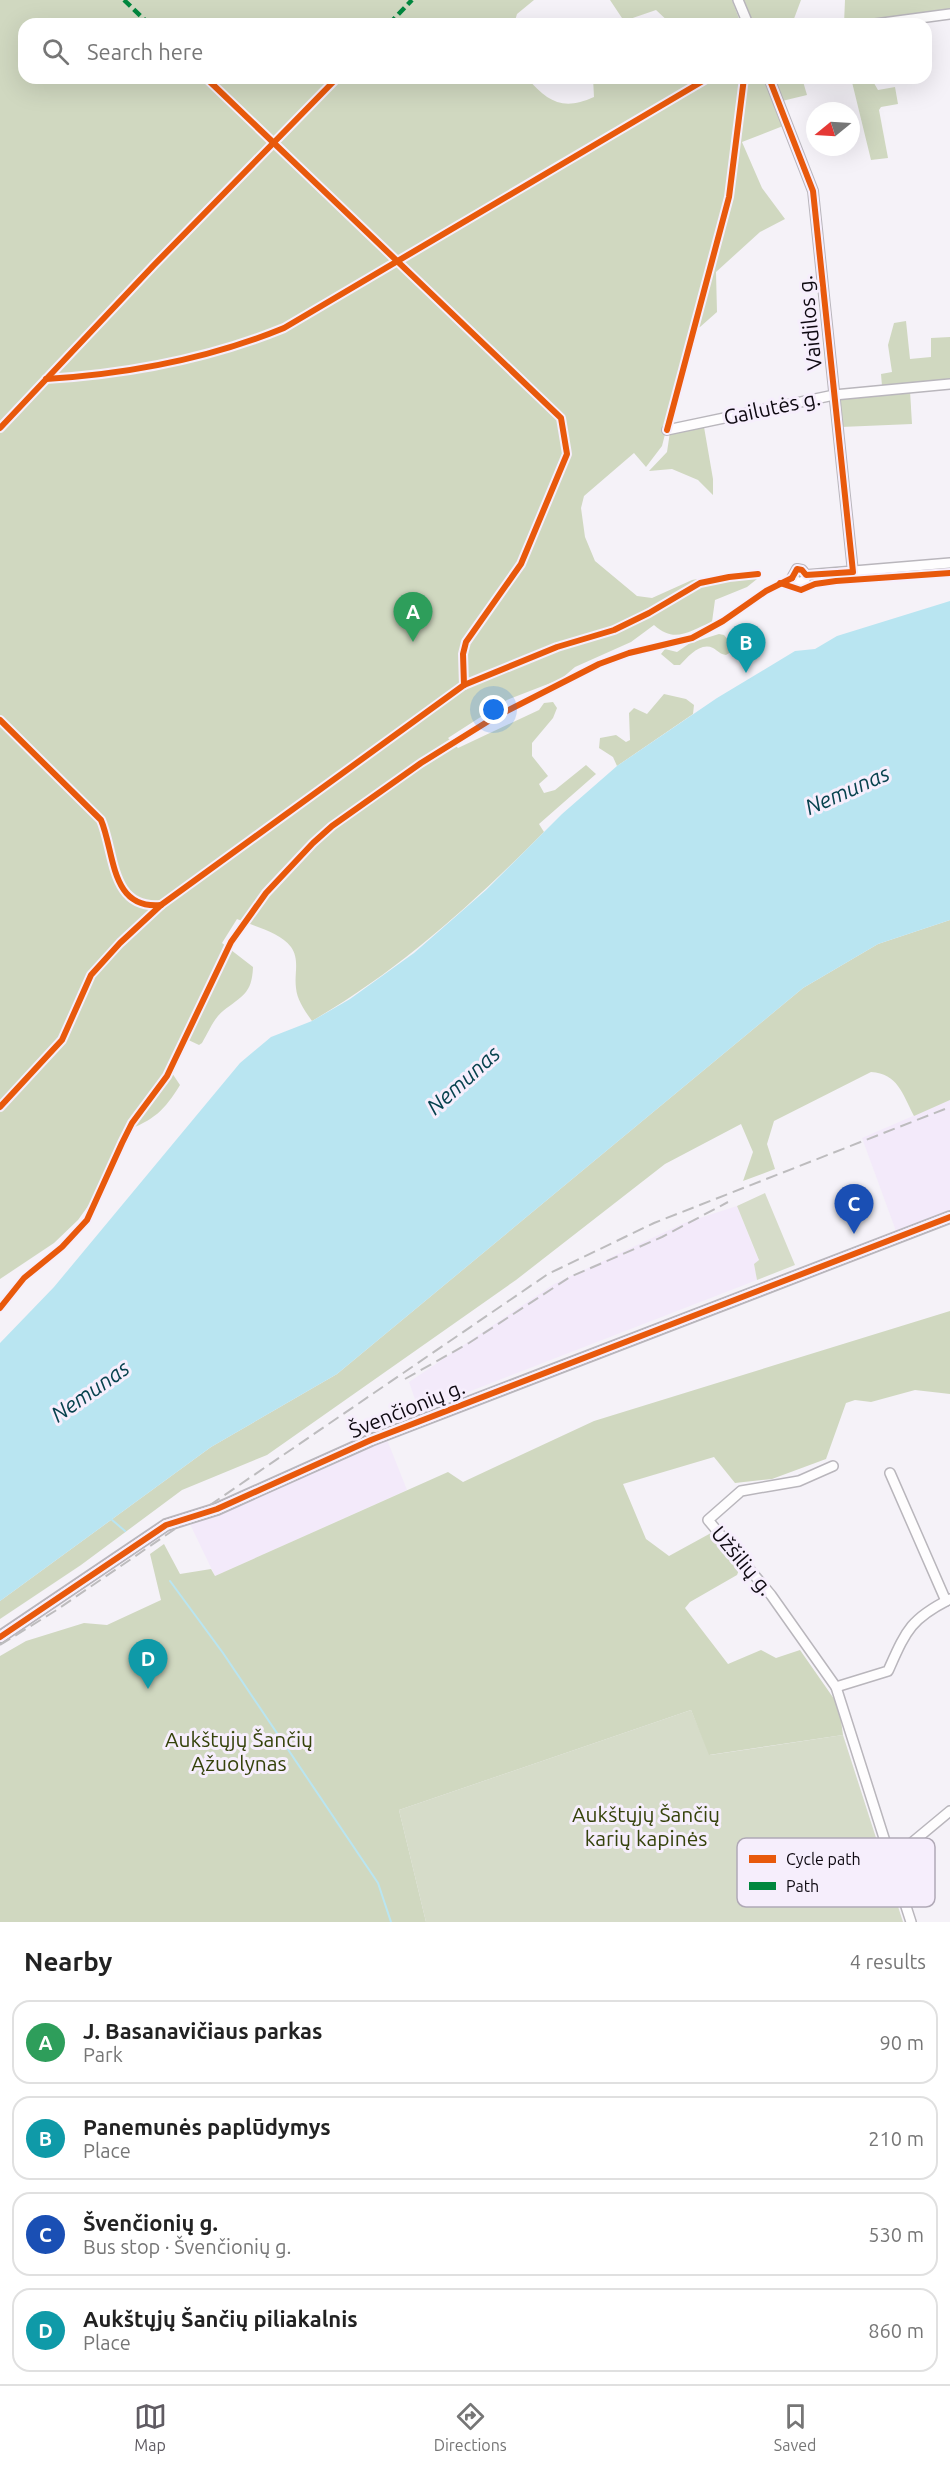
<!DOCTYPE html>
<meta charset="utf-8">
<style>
:root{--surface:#fff;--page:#f6f6f6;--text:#222;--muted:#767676;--line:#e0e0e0;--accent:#5f5b62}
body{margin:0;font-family:Ubuntu,sans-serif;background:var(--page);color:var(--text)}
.compass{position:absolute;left:806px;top:102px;width:54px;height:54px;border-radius:50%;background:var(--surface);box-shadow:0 6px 24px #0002;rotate:252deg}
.you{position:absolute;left:494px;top:710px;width:21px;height:21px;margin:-15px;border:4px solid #fff;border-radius:50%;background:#1a73e8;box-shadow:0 0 0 9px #1a73e833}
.badge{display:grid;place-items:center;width:39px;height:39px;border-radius:50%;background:var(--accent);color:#fff;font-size:20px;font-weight:700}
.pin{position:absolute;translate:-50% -50px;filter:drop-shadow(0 2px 3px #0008)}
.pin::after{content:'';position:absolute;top:32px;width:21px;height:18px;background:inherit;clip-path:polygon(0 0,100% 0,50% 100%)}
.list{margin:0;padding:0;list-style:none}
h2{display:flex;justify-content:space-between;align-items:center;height:78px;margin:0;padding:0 24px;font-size:26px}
h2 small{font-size:20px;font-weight:400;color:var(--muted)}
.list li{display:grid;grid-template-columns:39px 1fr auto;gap:18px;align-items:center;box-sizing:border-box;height:84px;margin:0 12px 12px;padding:0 12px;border:2px solid var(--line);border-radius:18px}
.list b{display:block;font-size:22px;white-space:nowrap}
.list p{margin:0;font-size:20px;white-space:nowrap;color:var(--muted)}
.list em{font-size:20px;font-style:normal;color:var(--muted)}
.icon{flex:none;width:33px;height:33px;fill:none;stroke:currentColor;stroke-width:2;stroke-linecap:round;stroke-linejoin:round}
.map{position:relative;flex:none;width:950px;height:1922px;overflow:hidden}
.search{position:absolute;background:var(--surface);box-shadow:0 6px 24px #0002;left:18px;right:18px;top:18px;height:66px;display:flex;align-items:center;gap:15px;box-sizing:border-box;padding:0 21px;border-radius:18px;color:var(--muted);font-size:22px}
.sheet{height:462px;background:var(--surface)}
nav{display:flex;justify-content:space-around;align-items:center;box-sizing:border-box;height:84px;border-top:2px solid var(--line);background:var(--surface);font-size:16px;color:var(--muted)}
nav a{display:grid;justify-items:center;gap:3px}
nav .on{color:var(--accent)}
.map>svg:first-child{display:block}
.built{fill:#f3eafa}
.green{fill:#d6dcc9}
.forest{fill:#d0d8c0}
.water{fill:#b9e5f1}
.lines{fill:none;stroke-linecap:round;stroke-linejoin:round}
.stream{stroke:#b9e5f1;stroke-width:2}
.minor-casing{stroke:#b9b6bc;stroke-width:12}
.tertiary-casing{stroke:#b9b6bc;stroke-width:14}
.minor{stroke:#fefdfe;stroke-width:9}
.tertiary{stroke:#fefdfe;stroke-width:10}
.rail{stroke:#bdbcbe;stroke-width:2;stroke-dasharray:12 6;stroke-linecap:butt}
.quiet{stroke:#00873e;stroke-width:4.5;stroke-dasharray:9 4.5;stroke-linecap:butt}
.cycleway-casing{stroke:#f6eefc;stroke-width:10}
.cycleway{stroke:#e8590c;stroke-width:6}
.labels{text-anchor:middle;stroke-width:6;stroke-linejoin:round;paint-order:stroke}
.street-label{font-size:21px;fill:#0e0911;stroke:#f6eefc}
.park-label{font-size:21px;fill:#35420b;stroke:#f6eefc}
.water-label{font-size:22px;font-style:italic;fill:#07424e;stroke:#f6eefc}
.key{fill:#f6eefc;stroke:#b0a9b6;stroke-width:1.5}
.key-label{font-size:16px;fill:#0e0911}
</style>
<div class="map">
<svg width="950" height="1922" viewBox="0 0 950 1922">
<rect width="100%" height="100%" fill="#f5f2f8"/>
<!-- built -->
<g class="built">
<polygon points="950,1100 950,1210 896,1231 862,1138"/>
<polygon points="737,1206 759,1261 754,1264 757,1280 419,1411 409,1382 554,1284 684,1223"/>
<polygon points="386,1437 407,1490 215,1576 189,1522 203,1519"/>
</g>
<!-- green -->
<g class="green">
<polygon points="765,1193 795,1265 757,1280 754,1264 759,1260 737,1206"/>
<polygon points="691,1710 710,1755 843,1735 903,1922 426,1922 399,1810"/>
</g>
<!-- forest -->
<g class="forest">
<path d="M 0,0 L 534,0 L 517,14 L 514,24 L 24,24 L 24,78 L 527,78 C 548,102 563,111 594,97 L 593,78 L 763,78 L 783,126 L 742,142 L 762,188 L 785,219 L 760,232 L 716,272 L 717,312 L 700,327 L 692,329 L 662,446 L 646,467 L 634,453 L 584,496 L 581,508 L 585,537 L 595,561 L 637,596 L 652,598 L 692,580 L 737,572 L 757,579 L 747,587 L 715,600 L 712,622 C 689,631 675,644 654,625 L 631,642 L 575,667 L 561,679 L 507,700 L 448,738 L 458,748 L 539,710 L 544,703 L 553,702 L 557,708 L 553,718 L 532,743 L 532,756 L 548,776 L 539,784 L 544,793 L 555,790 L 586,765 L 596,774 L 539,824 L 544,832 C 471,905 401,969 312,1021 C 305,1011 297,1000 296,988 C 294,973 300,960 291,947 C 280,932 253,926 237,919 L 222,943 L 253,967 C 252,994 242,996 223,1011 C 214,1018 208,1033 202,1043 L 199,1045 L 182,1037 L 168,1067 L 180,1085 C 164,1111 154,1120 125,1131 L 91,1202 L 78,1220 L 54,1243 L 0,1279 Z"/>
<polygon points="610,0 732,0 741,24 671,24 656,10 624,21"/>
<polygon points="743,0 801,0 792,24 752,24"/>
<polygon points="845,0 950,0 950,11 844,24"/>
<polygon points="773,78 802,78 807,95 782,101"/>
<polygon points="851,78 871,78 878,90 895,87 898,104 881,107 879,110 888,158 871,160"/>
<polygon points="906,321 910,359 931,357 931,338 950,337 950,379 882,386 881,374 892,372 888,345 894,323"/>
<polygon points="910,391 912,424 841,427 840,397"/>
<polygon points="704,427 713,479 713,495 698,480 672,469 649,471 667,452 670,432"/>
<path d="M 719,634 L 724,635 L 736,649 L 726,655 C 720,654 718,651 713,648 C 700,642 688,657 680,665 L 674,665 L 661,654 L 665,649 L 677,652 L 690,643 Z"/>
<polygon points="664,694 686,699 694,705 693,714 617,766 613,757 599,748 600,738 616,735 626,742 630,740 629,713 634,708 647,714"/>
<path d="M 950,920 L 950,1100 L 914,1116 C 902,1093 898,1074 871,1072 L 774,1121 L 767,1144 L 775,1169 L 743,1181 L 753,1152 L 741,1124 L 665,1164 L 516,1280 L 267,1455 L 182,1490 L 81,1565 L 0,1619 L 0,1601 L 211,1447 L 337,1374 L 803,988 L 878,944 Z"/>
<polygon points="950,1311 950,1394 915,1390 871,1402 855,1400 846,1403 826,1459 772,1479 735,1483 714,1457 623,1484 646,1539 669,1556 711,1533 739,1570 737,1575 690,1602 685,1608 728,1664 761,1650 776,1658 800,1650 839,1706 843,1735 709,1755 691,1710 399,1810 426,1922 0,1922 0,1656 26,1641 84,1623 107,1625 161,1600 150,1554 164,1544 180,1574 211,1569 215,1576 448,1472 463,1482 594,1421"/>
</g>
<!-- water -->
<polygon class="water" points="950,601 950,920 878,944 803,988 337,1374 211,1447 0,1601 0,1343 54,1287 240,1063 271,1037 312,1021 350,999 414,953 486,890 562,814 617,766 717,698 795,651 815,649 837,636"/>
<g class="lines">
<!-- stream -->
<g class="stream">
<polyline points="111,1519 125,1531"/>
<polyline points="170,1581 223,1653 378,1883 391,1922"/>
</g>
<!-- minor casing -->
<g class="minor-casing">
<g id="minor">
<polyline points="738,0 748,24"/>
<polyline points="875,24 950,14"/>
<polyline points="769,78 813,191 853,572"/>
<polyline points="667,430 834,395 950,384"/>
<polyline points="806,575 805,580 799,583 792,578 797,569 802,570 806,575 950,563"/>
<polyline points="833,1466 799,1481 741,1491 708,1520 771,1595 836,1687 891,1860"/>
<polyline points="890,1473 946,1601"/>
<path d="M 836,1687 L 888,1671 C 906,1631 910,1619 950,1599"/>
<polyline points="911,1922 891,1860 950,1811"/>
</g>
</g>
<!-- tertiary casing -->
<g class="tertiary-casing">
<polyline id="tertiary" points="0,1637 166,1525 217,1509 371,1440 950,1217"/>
</g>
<!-- minor -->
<use href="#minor" class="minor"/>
<!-- tertiary -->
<use href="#tertiary" class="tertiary"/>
<!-- rail -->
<g class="rail">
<polyline points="405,1379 469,1343 570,1277 662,1237 728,1202"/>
<polyline points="0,1645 55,1611 548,1274 654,1223 950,1107"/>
</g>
<!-- quiet -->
<g class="quiet">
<polyline points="124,0 149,24"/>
<polyline points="389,24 412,0"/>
</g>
<!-- cycleway casing -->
<g class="cycleway-casing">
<g id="cycleway">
<polyline points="206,78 561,418 567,454 521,564 466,642 463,654 464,685"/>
<polyline points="769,78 813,191 853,572 806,575 802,570 797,569 792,578"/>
<path d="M 46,379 C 128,374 208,359 284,328 L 708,78"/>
<polyline points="0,428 154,265 337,78"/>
<polyline points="667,430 729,197 744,78"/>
<polyline points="780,583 801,590 815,584 836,581 950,573"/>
<path d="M 0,720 L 101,820 C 115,853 110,910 161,905"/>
<polyline points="0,1107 62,1040 91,975 120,943 161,905 464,685 557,647 614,630 649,613 700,583 729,577 758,574"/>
<polyline points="0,1308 24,1278 62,1247 87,1220 122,1143 132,1123 167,1076 231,942 266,893 313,843 332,826 421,763 495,717 599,664 629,653 692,638 723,621 766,591 792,578"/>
<polyline points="0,1637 166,1525 217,1509 371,1440 950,1217"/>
</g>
</g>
<!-- cycleway -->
<use href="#cycleway" class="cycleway"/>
</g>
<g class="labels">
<!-- street labels -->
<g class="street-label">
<text transform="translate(810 323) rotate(-96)" y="7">Vaidilos g.</text>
<text transform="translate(772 408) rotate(-12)" y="7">Gailutės g.</text>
<text transform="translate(407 1409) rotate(-22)" y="7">Švenčionių g.</text>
<text transform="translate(742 1561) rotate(50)" y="7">Užšilių g.</text>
</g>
<!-- park labels -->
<g class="park-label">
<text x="239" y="1747">Aukštųjų Šančių<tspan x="239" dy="24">Ąžuolynas</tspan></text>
<text x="646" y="1822">Aukštųjų Šančių<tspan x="646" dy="24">karių kapinės</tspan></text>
</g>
<!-- water labels -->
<g class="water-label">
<text transform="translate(847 790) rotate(-24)" y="8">Nemunas</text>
<text transform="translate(463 1080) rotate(-42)" y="8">Nemunas</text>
<text transform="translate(90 1391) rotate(-35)" y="8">Nemunas</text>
</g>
</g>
<!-- legend -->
<rect x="737" y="1838" width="198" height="69" rx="9" class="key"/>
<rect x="749" y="1855" width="27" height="8" fill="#e8590c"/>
<rect x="749" y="1882" width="27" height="8" fill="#00873e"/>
<g class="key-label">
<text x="786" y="1865">Cycle path</text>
<text x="786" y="1892">Path</text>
</g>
</svg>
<svg class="compass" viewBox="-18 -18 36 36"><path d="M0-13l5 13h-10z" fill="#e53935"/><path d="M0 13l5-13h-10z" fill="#767676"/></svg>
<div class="you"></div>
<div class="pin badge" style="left:413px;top:642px;background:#2e9e5b">A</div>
<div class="pin badge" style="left:746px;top:673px;background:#0f9aa8">B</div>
<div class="pin badge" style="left:854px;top:1234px;background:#1a4fb4">C</div>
<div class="pin badge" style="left:148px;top:1689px;background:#0f9aa8">D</div>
<div class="search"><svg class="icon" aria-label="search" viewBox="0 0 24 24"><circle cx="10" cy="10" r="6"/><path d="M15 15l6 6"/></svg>Search here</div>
</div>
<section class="sheet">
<h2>Nearby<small>4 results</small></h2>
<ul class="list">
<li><span class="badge" style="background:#2e9e5b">A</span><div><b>J. Basanavičiaus parkas</b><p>Park</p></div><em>90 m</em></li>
<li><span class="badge" style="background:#0f9aa8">B</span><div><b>Panemunės paplūdymys</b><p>Place</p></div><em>210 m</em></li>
<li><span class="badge" style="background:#1a4fb4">C</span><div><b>Švenčionių g.</b><p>Bus stop · Švenčionių g.</p></div><em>530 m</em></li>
<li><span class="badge" style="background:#0f9aa8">D</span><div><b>Aukštųjų Šančių piliakalnis</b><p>Place</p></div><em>860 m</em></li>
</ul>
</section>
<nav>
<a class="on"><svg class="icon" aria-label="map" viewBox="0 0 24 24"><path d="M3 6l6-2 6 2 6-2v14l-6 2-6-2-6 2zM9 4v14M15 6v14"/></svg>Map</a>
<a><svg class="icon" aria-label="directions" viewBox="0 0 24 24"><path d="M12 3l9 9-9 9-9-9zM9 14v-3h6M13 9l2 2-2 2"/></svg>Directions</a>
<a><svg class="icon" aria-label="saved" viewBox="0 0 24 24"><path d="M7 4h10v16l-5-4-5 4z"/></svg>Saved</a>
</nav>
